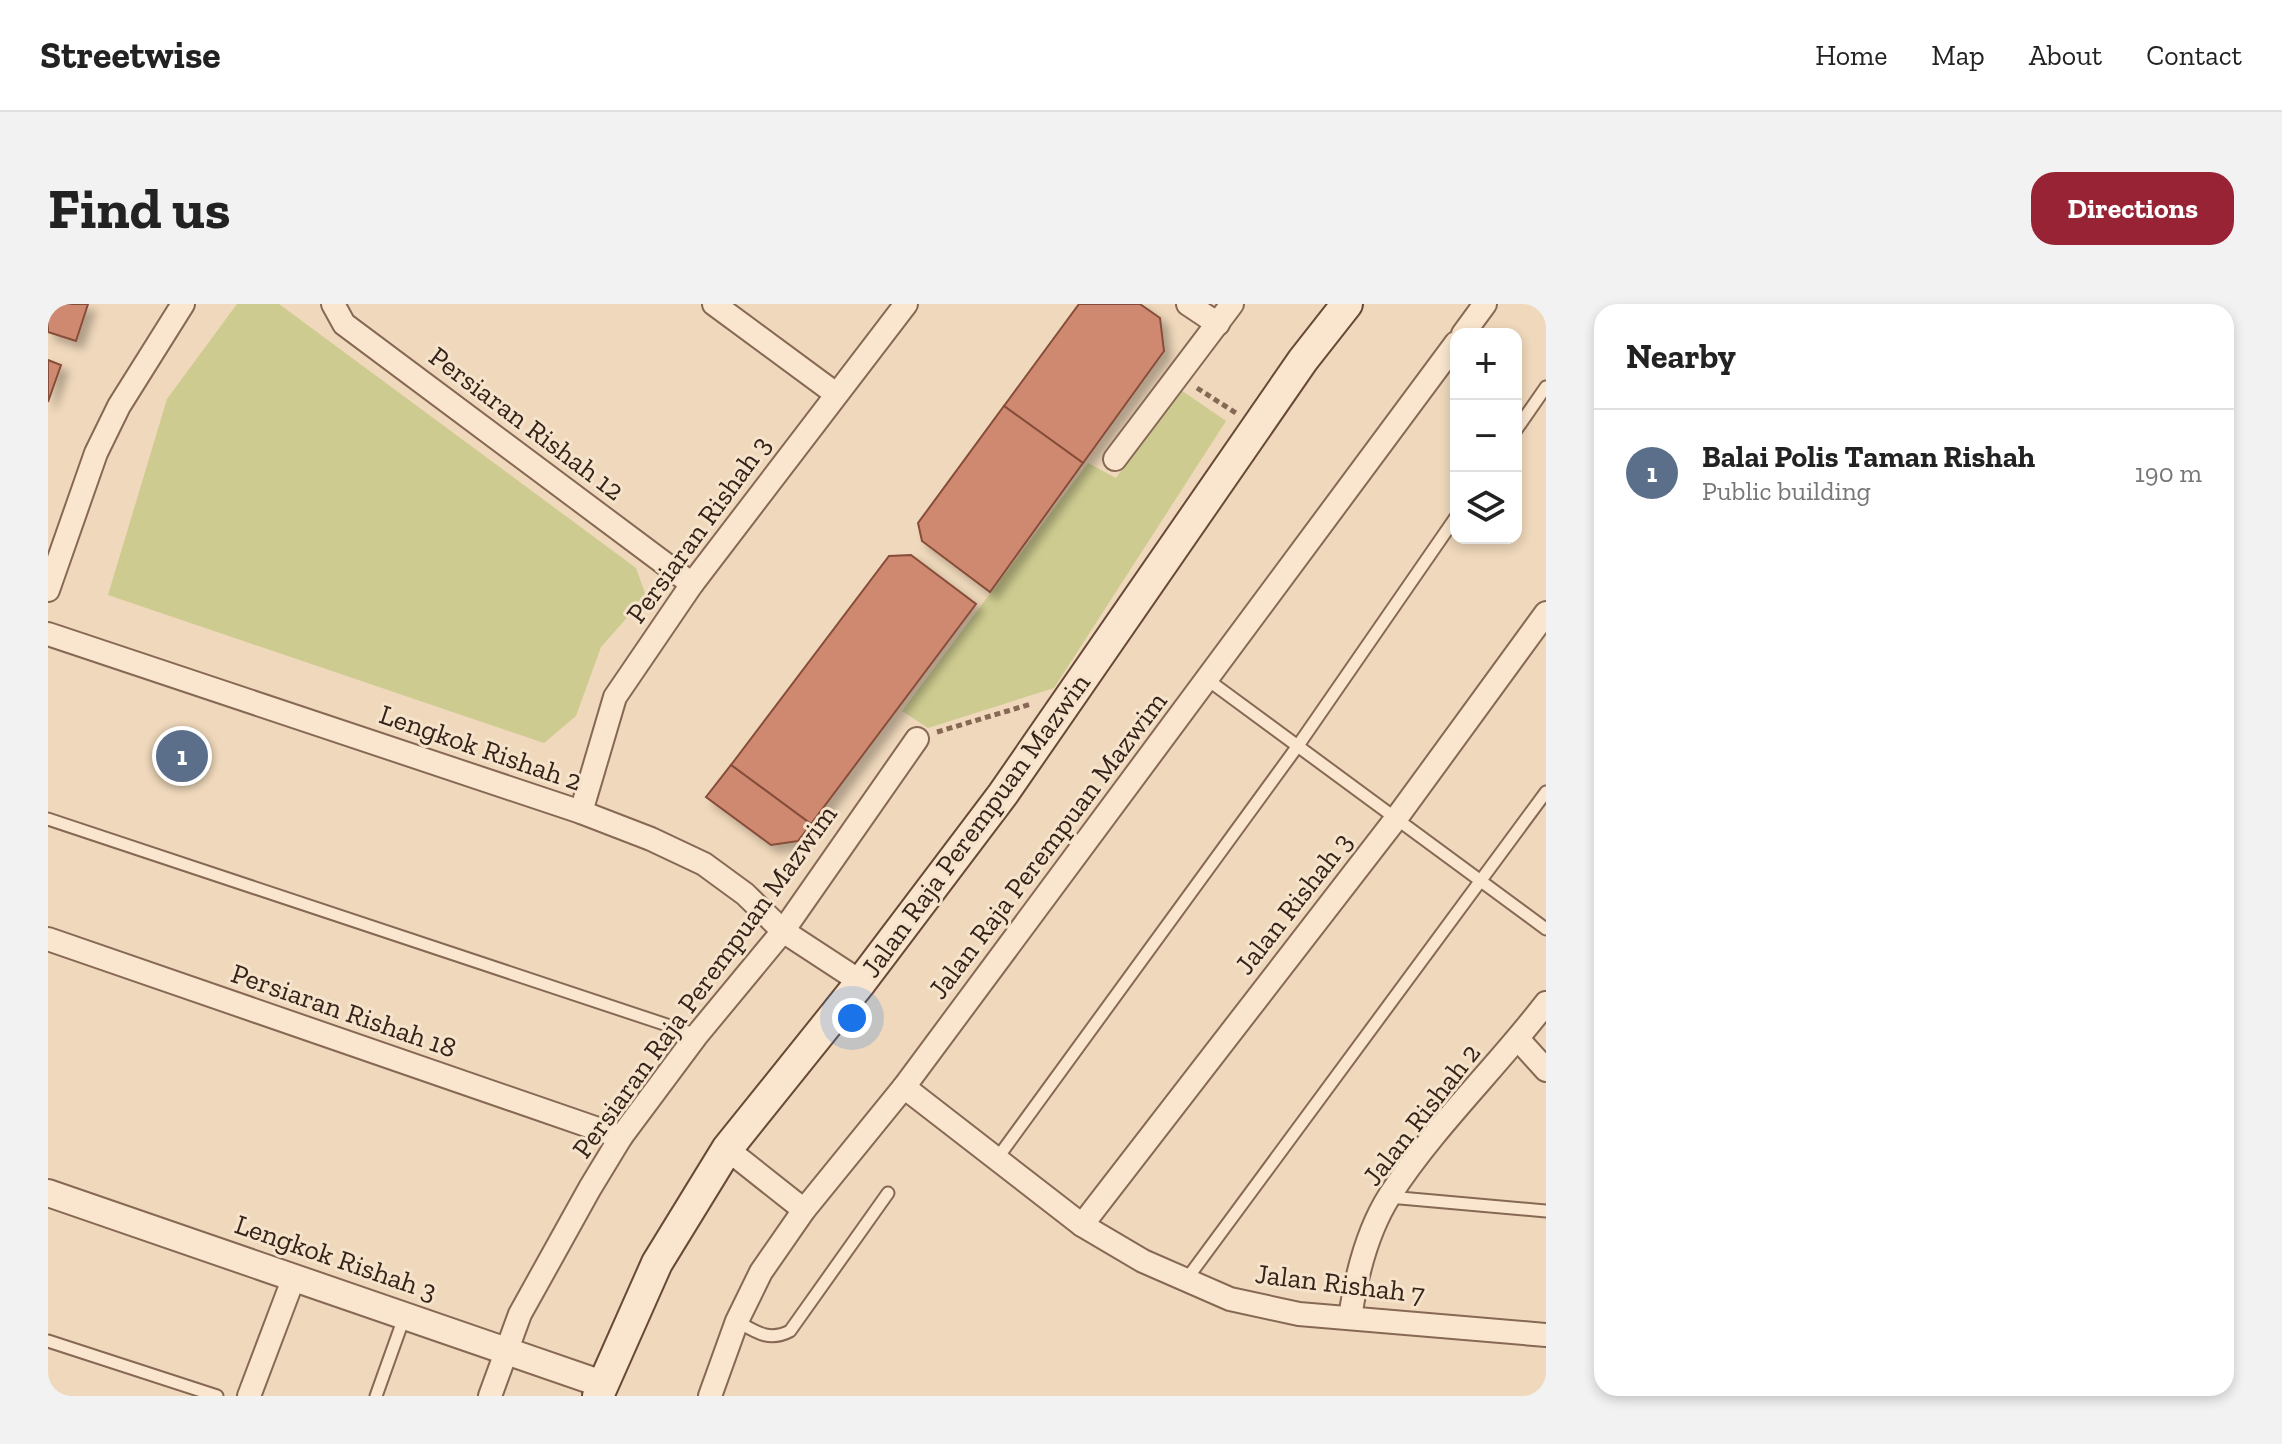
<!DOCTYPE html>
<meta charset="utf-8">
<style>
:root{--surface:#fff;--page:#f2f2f2;--text:#222;--muted:#767676;--line:#e0e0e0;--accent:#972335}
body{margin:0;font-family:"Zilla Slab",serif;background:var(--page);color:var(--text)}
.controls{position:absolute;right:24px;top:24px;display:grid;overflow:hidden;border-radius:16px;box-shadow:0 4px 12px #0003}
.controls button{width:72px;height:72px;display:grid;place-items:center;padding:0;border:0;border-bottom:2px solid var(--line);background:var(--surface);color:var(--text);font:40px sans-serif}
.you{position:absolute;left:804px;top:714px;width:28px;height:28px;margin:-20px;border:6px solid #fff;border-radius:50%;background:#1a73e8;box-shadow:0 0 0 12px #1a73e833}
.badge{display:grid;place-items:center;width:52px;height:52px;border-radius:50%;background:var(--accent);color:#fff;font-size:26px;font-weight:700}
.pin{position:absolute;translate:-50% -50%;border:4px solid #fff;box-shadow:0 2px 8px #0006}
.list{margin:0;padding:0;list-style:none}
h2{display:flex;justify-content:space-between;align-items:center;height:104px;margin:0;padding:0 32px;font-size:34px}
h2 small{font-size:26px;font-weight:400;color:var(--muted)}
.list li{display:grid;grid-template-columns:52px 1fr auto;gap:24px;align-items:center;box-sizing:border-box;height:128px;padding:0 32px;border-top:2px solid var(--line)}
.list b{display:block;font-size:30px;white-space:nowrap}
.list p{margin:0;font-size:26px;white-space:nowrap;color:var(--muted)}
.list em{font-size:26px;font-style:normal;color:var(--muted)}
.icon{flex:none;width:44px;height:44px;fill:none;stroke:currentColor;stroke-width:2;stroke-linecap:round;stroke-linejoin:round}
.map{position:relative;flex:none;width:1498px;height:1092px;overflow:hidden;border-radius:24px}
header{display:flex;align-items:center;gap:48px;box-sizing:border-box;height:112px;padding:0 40px;background:var(--surface);border-bottom:2px solid var(--line)}
header strong{font-size:38px}
nav{display:flex;gap:44px;margin-inline-start:auto;font-size:28px}
.intro{display:flex;align-items:center;justify-content:space-between;box-sizing:border-box;height:192px;padding:0 48px}
h1{margin:0;font-size:56px}
.button{padding:20px 36px;border-radius:24px;background:var(--accent);color:#fff;font-size:28px;font-weight:700}
main{display:flex;gap:48px;padding:0 48px}
aside{flex:1;background:var(--surface);border-radius:24px;box-shadow:0 4px 12px #0003}
.map>svg:first-child{display:block}
.green{fill:#cdcb8f}
.building{fill:#cf896f;stroke:#864d3a;stroke-width:2;filter:url(#shadow)}
.lines{fill:none;stroke-linecap:round;stroke-linejoin:round}
.service-casing{stroke:#866855;stroke-width:15}
.minor-casing{stroke:#866855;stroke-width:26}
.tertiary-casing{stroke:#866855;stroke-width:30}
.secondary-casing{stroke:#684938;stroke-width:34}
.path{stroke:#866855;stroke-width:5;stroke-dasharray:6 4;stroke-linecap:butt}
.service{stroke:#fae6ce;stroke-width:11}
.minor{stroke:#fae6ce;stroke-width:22}
.tertiary{stroke:#fae6ce;stroke-width:26}
.secondary{stroke:#fae6ce;stroke-width:30}
.labels{text-anchor:middle;stroke-width:6;stroke-linejoin:round;paint-order:stroke}
.street-label{font-size:28px;fill:#35231a;stroke:#f6e3cb}
</style>
<header>
<strong>Streetwise</strong>
<nav><a>Home</a><a>Map</a><a>About</a><a>Contact</a></nav>
</header>
<div class="intro"><h1>Find us</h1><a class="button">Directions</a></div>
<main>
<div class="map">
<svg width="1498" height="1092" viewBox="0 0 1498 1092">
<defs>
<filter id="shadow"><feDropShadow dx="7" dy="7" stdDeviation="4" flood-color="#0004"/></filter>
</defs>
<rect width="100%" height="100%" fill="#efd8bb"/>
<!-- green -->
<g class="green">
<polygon points="189,0 231,0 588,264 598,292 553,343 528,412 496,439 60,291 119,95"/>
<polygon points="1130,84 1178,117 1006,384 880,424 854,407 1040,159 1068,174"/>
</g>
<!-- building -->
<g class="building">
<polygon points="0,0 40,0 28,37 0,28"/>
<polygon points="1031,0 1092,0 1112,14 1116,47 1035,159 956,102"/>
<polygon points="0,56 13,61 0,98"/>
<polygon points="956,102 1035,159 942,288 874,237 870,219"/>
<polygon points="863,251 928,300 763,520 683,461 841,252"/>
<polygon points="683,461 763,520 750,537 723,541 658,493"/>
</g>
<g class="lines">
<!-- service casing -->
<g class="service-casing">
<g id="service">
<polyline points="1468,126 1498,83"/>
<polyline points="1160,376 1498,625"/>
<polyline points="0,515 649,731"/>
<polyline points="948,856 1249,443 1408,213"/>
<polyline points="1341,893 1498,907"/>
<polyline points="1138,976 1498,488"/>
<path d="M 689,1017 C 708,1028 721,1038 742,1027 L 840,889"/>
<polyline points="0,1037 169,1092"/>
<polyline points="328,1092 357,1011"/>
</g>
</g>
<!-- minor casing -->
<g class="minor-casing">
<g id="minor">
<polyline points="285,0 296,20 644,280"/>
<polyline points="666,0 788,90"/>
<polyline points="1140,0 1170,20"/>
<polyline points="1415,30 1437,0"/>
<polyline points="1067,155 1184,0"/>
<polyline points="0,286 48,149 71,102 135,0"/>
<polyline points="0,330 533,508 603,535 656,560 697,590 735,627 813,678"/>
<polyline points="533,508 567,393 644,280 858,0"/>
<polyline points="0,635 573,833"/>
<polyline points="1470,735 1498,766"/>
<polyline points="856,783 1034,921 1095,957 1182,995 1251,1010 1498,1031"/>
<polyline points="679,845 756,906"/>
<polyline points="1034,921 1347,516 1498,309"/>
<path d="M 1302,1014 C 1308,972 1319,927 1342,891 C 1386,823 1448,764 1498,699"/>
<polyline points="201,1092 246,973"/>
<polyline points="442,1092 472,1010 542,884 573,833 649,731 735,627 869,435"/>
<polyline points="662,1092 689,1017 713,968 756,906 856,783 1408,39"/>
</g>
</g>
<!-- tertiary casing -->
<g class="tertiary-casing">
<polyline id="tertiary" points="0,889 554,1080"/>
</g>
<!-- secondary casing -->
<g class="secondary-casing">
<polyline id="secondary" points="550,1092 609,959 679,845 813,678 955,490 1255,56 1299,0"/>
</g>
<!-- path -->
<g class="path">
<polyline points="1149,84 1188,109"/>
<polyline points="889,428 983,400"/>
</g>
<!-- service -->
<use href="#service" class="service"/>
<!-- minor -->
<use href="#minor" class="minor"/>
<!-- tertiary -->
<use href="#tertiary" class="tertiary"/>
<!-- secondary -->
<use href="#secondary" class="secondary"/>
</g>
<g class="labels">
<!-- street labels -->
<g class="street-label">
<text transform="translate(479 119) rotate(37)" y="10">Persiaran Rishah 12</text>
<text transform="translate(650 225) rotate(-54)" y="10">Persiaran Rishah 3</text>
<text transform="translate(433 443) rotate(19)" y="10">Lengkok Rishah 2</text>
<text transform="translate(927 521) rotate(-54)" y="10">Jalan Raja Perempuan Mazwin</text>
<text transform="translate(999 541) rotate(-53)" y="10">Jalan Raja Perempuan Mazwim</text>
<text transform="translate(1245 599) rotate(-52)" y="10">Jalan Rishah 3</text>
<text transform="translate(656 677) rotate(-54)" y="10">Persiaran Raja Perempuan Mazwim</text>
<text transform="translate(296 706) rotate(19)" y="10">Persiaran Rishah 18</text>
<text transform="translate(1373 810) rotate(-52)" y="10">Jalan Rishah 2</text>
<text transform="translate(288 953) rotate(19)" y="10">Lengkok Rishah 3</text>
<text transform="translate(1292 979) rotate(7)" y="10">Jalan Rishah 7</text>
</g>
</g>
</svg>
<div class="controls">
<button>+</button>
<button>−</button>
<button><svg class="icon" aria-label="layers" viewBox="0 0 24 24"><path d="M12 4l9 5-9 5-9-5zM3 14l9 5 9-5"/></svg></button>
</div>
<div class="you"></div>
<div class="pin badge" style="left:134px;top:452px;background:#5c6f8a">1</div>
</div>
<aside>
<h2>Nearby<small></small></h2>
<ul class="list">
<li><span class="badge" style="background:#5c6f8a">1</span><div><b>Balai Polis Taman Rishah</b><p>Public building</p></div><em>190 m</em></li>
</ul>
</aside>
</main>
